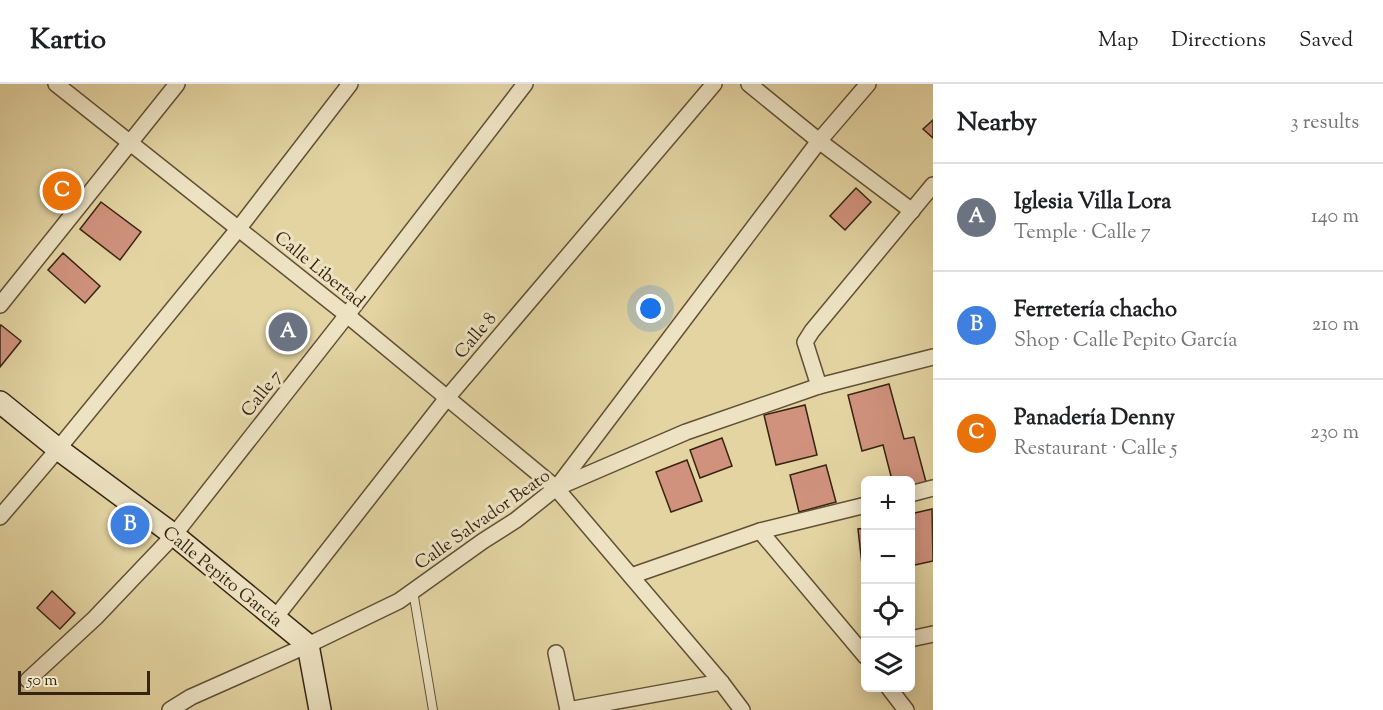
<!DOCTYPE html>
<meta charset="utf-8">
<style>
:root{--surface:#fff;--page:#f6f6f6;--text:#202124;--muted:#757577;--line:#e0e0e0;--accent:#d93025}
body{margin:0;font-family:"Sorts Mill Goudy",serif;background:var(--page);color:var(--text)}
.controls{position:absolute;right:18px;bottom:18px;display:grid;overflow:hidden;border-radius:9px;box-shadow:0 3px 15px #0003}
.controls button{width:54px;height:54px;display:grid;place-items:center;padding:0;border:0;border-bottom:2px solid var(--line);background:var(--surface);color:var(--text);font:30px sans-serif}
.scale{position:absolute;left:18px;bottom:15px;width:132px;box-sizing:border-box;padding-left:6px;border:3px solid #362411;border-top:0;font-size:16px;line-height:21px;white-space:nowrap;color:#362411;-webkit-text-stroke:4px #ede3c3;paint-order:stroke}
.you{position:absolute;left:651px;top:225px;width:21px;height:21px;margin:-15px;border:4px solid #fff;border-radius:50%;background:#1a73e8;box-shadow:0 0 0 9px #1a73e833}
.badge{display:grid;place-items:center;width:39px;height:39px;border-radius:50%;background:var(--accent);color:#fff;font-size:20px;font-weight:700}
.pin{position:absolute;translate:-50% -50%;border:3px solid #fff;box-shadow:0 2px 6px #0006}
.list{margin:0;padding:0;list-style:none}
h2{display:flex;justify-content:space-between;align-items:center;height:78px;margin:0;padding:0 24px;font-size:26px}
h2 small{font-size:20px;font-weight:400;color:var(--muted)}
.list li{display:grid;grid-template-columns:39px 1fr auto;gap:18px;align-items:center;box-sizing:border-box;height:108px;padding:0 24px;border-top:2px solid var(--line)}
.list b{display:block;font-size:22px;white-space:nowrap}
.list p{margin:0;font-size:20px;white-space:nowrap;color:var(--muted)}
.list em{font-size:20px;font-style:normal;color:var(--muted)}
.icon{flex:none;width:33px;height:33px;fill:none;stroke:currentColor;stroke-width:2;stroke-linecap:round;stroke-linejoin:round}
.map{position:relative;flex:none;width:933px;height:626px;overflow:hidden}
header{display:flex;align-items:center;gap:36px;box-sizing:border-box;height:84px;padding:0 30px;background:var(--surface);border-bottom:2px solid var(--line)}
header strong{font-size:28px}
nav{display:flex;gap:33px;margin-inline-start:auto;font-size:21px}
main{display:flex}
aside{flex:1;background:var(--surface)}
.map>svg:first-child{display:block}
.building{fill:#d0927d;stroke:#362411;stroke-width:1.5}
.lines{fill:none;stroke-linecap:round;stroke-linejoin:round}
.lane-casing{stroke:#615035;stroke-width:10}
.street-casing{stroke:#615035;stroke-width:18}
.secondary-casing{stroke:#362411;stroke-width:24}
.lane{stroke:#ede3c3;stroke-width:8}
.street{stroke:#ede3c3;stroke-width:15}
.secondary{stroke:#ede3c3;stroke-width:21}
.labels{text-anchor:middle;stroke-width:6;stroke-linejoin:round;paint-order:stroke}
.street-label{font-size:18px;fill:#362411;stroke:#ede3c3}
</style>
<header>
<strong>Kartio</strong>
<nav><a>Map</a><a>Directions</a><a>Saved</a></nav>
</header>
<main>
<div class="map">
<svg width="933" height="626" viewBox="0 0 933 626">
<rect width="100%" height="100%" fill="#e3d4a2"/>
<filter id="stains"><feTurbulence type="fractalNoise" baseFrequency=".00333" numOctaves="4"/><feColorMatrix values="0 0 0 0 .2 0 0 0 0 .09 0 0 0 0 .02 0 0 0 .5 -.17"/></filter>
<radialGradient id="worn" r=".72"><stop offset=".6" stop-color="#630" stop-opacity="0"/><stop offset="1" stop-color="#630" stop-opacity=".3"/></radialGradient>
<!-- building -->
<g class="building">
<polygon points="933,36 933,54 923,45"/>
<polygon points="856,104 871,118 845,146 830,132"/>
<polygon points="101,118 141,148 120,176 80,145"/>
<polygon points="63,169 100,202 85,219 48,186"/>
<polygon points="1,241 21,257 0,283 0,243"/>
<polygon points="889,300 904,355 914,353 926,398 910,402 910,396 892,396 883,361 862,367 848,311"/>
<polygon points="805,321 817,371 776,381 764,331"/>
<polygon points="722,354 732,382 700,394 690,366"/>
<polygon points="687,376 702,417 671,428 656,388"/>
<polygon points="826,381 836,418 799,428 790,391"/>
<polygon points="932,425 933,477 910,482 910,430"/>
<polygon points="866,444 866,490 863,490 858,445"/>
<polygon points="52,507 75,529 60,545 37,524"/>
</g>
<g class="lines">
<!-- lane casing -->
<g class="lane-casing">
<polyline id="lane" points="413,507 433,626"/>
</g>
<!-- street casing -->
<g class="street-casing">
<g id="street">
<polyline points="56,0 347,231 556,404 721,598 742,626"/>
<polyline points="749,0 819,57 912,127"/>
<polyline points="0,221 177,0"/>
<polyline points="819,302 805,258 812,247 933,101"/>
<polyline points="558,402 819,57 868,0"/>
<polyline points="910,410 933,404"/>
<polyline points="0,433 58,365 239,144 350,0"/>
<polyline points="760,447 866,573"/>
<polyline points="631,492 760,447 866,421"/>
<polyline points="275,534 447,314 714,0"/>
<polyline points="910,555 933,550"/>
<polyline points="556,569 568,626"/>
<polyline points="28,596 95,534 174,451 347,231 525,0"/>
<polyline points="889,604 906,626"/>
<polyline points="170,626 191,613 308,561 399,517 483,457 516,436 556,404 686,348 819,302 933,273"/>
<polyline points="568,626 721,598"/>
</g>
</g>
<!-- secondary casing -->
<g class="secondary-casing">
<polyline id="secondary" points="0,318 58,365 174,451 308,561 320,626"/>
</g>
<!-- lane -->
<use href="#lane" class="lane"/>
<!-- street -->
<use href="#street" class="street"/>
<!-- secondary -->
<use href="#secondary" class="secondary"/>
</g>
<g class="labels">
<!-- street labels -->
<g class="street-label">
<text transform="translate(320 185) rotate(39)" y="6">Calle Libertad</text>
<text transform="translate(475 251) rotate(-50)" y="6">Calle 8</text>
<text transform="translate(261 309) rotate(-52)" y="6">Calle 7</text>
<text transform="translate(482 435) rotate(-35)" y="6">Calle Salvador Beato</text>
<text transform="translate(223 492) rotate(39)" y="6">Calle Pepito García</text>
</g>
</g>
<rect width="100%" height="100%" filter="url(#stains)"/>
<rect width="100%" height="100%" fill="url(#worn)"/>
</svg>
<div class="controls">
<button>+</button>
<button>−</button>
<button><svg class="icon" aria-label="locate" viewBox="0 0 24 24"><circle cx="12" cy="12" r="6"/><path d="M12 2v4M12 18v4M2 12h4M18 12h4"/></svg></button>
<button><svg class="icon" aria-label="layers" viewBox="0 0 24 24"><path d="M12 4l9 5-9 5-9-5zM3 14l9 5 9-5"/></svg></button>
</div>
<div class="scale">50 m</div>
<div class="you"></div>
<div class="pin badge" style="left:288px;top:248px;background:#6b7280">A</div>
<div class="pin badge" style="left:130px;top:441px;background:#3f7fe0">B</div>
<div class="pin badge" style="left:62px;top:107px;background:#e8710a">C</div>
</div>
<aside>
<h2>Nearby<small>3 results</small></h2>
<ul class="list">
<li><span class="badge" style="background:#6b7280">A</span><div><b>Iglesia Villa Lora</b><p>Temple · Calle 7</p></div><em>140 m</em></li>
<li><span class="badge" style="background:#3f7fe0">B</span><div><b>Ferretería chacho</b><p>Shop · Calle Pepito García</p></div><em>210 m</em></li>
<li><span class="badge" style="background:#e8710a">C</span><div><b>Panadería Denny</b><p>Restaurant · Calle 5</p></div><em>230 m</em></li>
</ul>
</aside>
</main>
